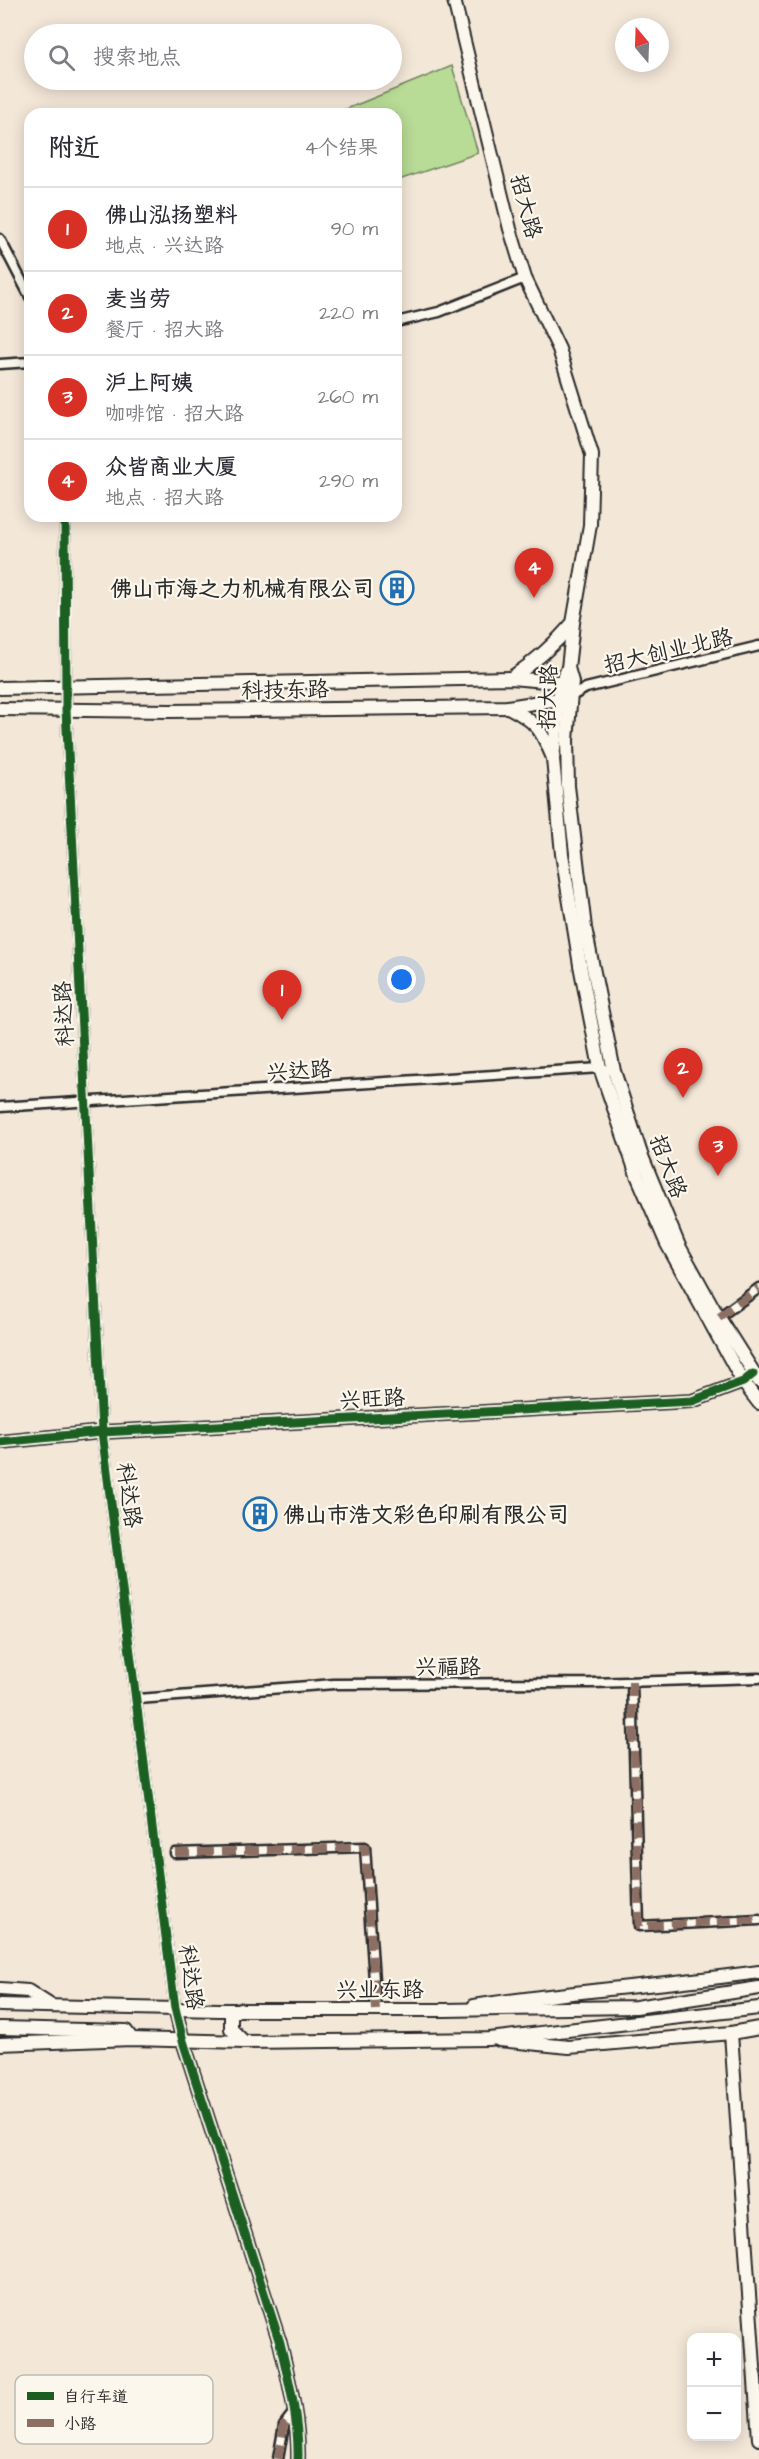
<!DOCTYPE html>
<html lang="zh">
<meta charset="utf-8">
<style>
:root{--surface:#fff;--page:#f2f2f3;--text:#2b2b33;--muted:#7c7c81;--line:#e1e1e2;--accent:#d93025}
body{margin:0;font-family:"Architects Daughter","LXGW WenKai TC",sans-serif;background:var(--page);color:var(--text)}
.controls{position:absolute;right:18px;bottom:18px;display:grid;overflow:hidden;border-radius:12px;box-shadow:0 3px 15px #0003}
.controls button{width:54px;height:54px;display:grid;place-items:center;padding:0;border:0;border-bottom:2px solid var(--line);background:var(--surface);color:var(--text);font:30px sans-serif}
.compass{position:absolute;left:615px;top:18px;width:54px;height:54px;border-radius:50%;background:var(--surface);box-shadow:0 3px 15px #0003;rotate:341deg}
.you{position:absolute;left:402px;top:980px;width:21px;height:21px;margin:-15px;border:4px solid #fff;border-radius:50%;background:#1a73e8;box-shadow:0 0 0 9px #1a73e833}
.badge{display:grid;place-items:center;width:39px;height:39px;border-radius:50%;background:var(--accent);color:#fff;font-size:20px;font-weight:700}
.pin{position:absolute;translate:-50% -50px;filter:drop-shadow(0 2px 3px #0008)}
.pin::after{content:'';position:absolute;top:32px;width:21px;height:18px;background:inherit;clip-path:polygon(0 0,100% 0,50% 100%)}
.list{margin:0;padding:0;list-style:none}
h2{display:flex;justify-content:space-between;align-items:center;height:78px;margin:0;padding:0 24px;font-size:26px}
h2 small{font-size:20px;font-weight:400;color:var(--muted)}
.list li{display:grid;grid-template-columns:39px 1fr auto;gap:18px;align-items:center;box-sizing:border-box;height:84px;padding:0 24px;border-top:2px solid var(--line)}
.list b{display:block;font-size:22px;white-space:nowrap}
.list p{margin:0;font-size:20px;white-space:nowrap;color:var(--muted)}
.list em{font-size:20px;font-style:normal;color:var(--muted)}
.icon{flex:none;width:33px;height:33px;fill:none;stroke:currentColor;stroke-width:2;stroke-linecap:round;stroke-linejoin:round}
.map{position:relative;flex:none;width:759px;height:2459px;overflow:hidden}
.search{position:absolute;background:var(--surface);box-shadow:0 3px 15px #0003;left:24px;top:24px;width:378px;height:66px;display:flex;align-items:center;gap:15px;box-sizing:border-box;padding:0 21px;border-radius:33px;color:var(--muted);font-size:22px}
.panel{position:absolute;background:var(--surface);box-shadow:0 3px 15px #0003;left:24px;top:108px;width:378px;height:414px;border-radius:18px}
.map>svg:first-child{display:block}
.green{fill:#b8db95;stroke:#728360;stroke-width:1.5}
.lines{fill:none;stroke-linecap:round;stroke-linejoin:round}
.street-casing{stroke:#2b2b2b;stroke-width:13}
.secondary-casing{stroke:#2b2b2b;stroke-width:16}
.primary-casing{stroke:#2b2b2b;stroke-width:16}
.street{stroke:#fbf7ec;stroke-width:8}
.secondary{stroke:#fbf7ec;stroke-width:12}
.primary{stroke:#fbf7ec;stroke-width:12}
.quiet{stroke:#8d6e63;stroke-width:8;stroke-dasharray:15 8;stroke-linecap:butt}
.cycleway-casing{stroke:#fbf7ec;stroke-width:13}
.cycleway{stroke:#1b5e20;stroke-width:9}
.labels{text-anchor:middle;stroke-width:4.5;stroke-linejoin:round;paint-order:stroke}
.street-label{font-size:22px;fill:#2b2b2b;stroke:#fbf7ec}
.poi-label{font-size:22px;font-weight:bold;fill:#2b2b2b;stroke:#fbf7ec;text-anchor:end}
.key{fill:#fbf7ec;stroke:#bdbab2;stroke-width:1.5}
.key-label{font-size:16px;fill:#2b2b2b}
</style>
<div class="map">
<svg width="759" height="2459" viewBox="0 0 759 2459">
<rect width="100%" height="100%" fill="#f3e7d8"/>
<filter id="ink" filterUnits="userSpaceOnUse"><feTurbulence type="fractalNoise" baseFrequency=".0167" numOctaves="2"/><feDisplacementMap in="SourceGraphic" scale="12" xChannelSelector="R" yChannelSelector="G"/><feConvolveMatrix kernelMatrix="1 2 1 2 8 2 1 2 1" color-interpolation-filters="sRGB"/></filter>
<g filter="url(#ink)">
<!-- green -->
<polygon class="green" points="452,66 478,153 396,181 396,114 334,114"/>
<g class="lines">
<!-- street casing -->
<g class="street-casing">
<g id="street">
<polyline points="0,239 30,297"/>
<polyline points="396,322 439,312 525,278"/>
<polyline points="0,364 30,362"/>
<polyline points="65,516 66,710 102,1432 175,2008"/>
<polyline points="570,697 586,688 759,646"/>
<polyline points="0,1107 600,1068 614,1071"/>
<polyline points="719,1317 759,1288"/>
<polyline points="632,1682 639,1926 759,1920"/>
<polyline points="138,1699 334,1684 592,1683 759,1678"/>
<polyline points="175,1853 365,1847 376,2010"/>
<polyline points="278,2459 284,2425 294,2412"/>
</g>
</g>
<!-- secondary casing -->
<g class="secondary-casing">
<g id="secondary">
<polyline points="454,0 510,229 525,278 559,349 592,455 590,525 573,623 568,668 572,682 567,740 568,786 585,928 614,1071 641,1154 679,1246 716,1313 759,1381"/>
<polyline points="568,668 561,683 553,759 562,854 580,965 600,1068 637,1175 667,1244 743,1382 759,1403"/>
<path d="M 511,678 C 535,662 554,645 572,624"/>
<polyline points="0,688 511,678 568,683"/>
<path d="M 508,707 C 537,722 541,729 553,758"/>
<polyline points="0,709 170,711 508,707 565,698"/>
<polyline points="0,1442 102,1432 692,1401 743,1382 748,1377"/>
<path d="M 474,2006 C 569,1991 664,1985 759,1972"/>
<path d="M 175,2008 L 183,2041 L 280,2343 C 289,2381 299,2420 298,2459"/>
<polyline points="731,2033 759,2439"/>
<polyline points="499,2040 569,2047 731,2033 759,2028"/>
</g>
</g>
<!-- primary casing -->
<g class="primary-casing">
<g id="primary">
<polyline points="0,1989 28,1991 50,2005"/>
<polyline points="0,2005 219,2010 445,2010 636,2007 759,1988"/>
<polyline points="240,2009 231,2014 231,2029 244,2042"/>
<polyline points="0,2028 126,2031 132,2039"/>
<polyline points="0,2044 132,2039 244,2042 489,2039 759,2008"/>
</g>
</g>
<!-- street -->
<use href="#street" class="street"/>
<!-- secondary -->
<use href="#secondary" class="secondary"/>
<!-- primary -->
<use href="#primary" class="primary"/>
<!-- quiet -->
<g class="quiet">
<polyline points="719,1317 759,1288"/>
<polyline points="632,1682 639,1926 759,1920"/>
<polyline points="175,1853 365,1847 376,2010"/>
<polyline points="278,2459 284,2425 294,2412"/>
</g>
<!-- cycleway casing -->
<g class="cycleway-casing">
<g id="cycleway">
<path d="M 65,516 L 66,710 L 102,1432 L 175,2008 L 183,2041 L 280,2343 C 289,2381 299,2420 298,2459"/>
<polyline points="0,1442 102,1432 692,1401 743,1382 753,1374"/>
</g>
</g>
<!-- cycleway -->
<use href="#cycleway" class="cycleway"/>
</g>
</g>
<!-- icons -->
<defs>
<g id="building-ring" transform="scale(1.725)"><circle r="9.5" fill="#fbf7ec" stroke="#1f6fb2" stroke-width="1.5"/><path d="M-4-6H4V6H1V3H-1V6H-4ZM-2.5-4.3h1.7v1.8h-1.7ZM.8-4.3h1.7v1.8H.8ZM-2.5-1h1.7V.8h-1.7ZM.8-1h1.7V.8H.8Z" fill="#1f6fb2"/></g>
</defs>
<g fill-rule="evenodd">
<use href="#building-ring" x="397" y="588"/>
<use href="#building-ring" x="260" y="1514"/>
</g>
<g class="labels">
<!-- street labels -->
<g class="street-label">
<text transform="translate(527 206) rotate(75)" y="8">招大路</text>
<text transform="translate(668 650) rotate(-13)" y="8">招大创业北路</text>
<text transform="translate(285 689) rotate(-1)" y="8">科技东路</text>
<text transform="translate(547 697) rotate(-88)" y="8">招大路</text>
<text transform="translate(63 1014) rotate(-93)" y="8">科达路</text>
<text transform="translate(299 1070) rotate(-4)" y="8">兴达路</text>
<text transform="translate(669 1166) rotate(69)" y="8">招大路</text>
<text transform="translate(372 1398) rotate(-3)" y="8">兴旺路</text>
<text transform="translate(130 1495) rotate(82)" y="8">科达路</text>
<text x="448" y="1674">兴福路</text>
<text transform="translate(192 1977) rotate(82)" y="8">科达路</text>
<text x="380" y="1997">兴业东路</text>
</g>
<!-- poi labels -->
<g class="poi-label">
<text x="374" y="596">佛山市海之力机械有限公司</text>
<text x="283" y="1522" text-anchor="start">佛山市浩文彩色印刷有限公司</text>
</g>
</g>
<!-- legend -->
<rect x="15" y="2375" width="198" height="69" rx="9" class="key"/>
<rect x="27" y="2392" width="27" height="8" fill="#1b5e20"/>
<rect x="27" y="2419" width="27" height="8" fill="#8d6e63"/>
<g class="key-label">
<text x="64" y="2402">自行车道</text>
<text x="64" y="2429">小路</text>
</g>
</svg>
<div class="controls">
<button>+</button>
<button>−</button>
</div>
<svg class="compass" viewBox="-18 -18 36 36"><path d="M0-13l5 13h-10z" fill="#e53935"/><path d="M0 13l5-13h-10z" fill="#7c7c81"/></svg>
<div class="you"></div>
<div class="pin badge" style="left:282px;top:1020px">1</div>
<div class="pin badge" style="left:683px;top:1098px">2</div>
<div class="pin badge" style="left:718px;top:1176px">3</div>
<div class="pin badge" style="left:534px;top:598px">4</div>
<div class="search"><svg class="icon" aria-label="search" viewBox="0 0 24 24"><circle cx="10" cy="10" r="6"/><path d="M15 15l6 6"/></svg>搜索地点</div>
<section class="panel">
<h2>附近<small>4个结果</small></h2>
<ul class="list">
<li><span class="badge">1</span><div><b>佛山泓扬塑料</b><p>地点 · 兴达路</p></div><em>90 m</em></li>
<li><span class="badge">2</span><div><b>麦当劳</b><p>餐厅 · 招大路</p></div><em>220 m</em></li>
<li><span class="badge">3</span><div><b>沪上阿姨</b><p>咖啡馆 · 招大路</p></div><em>260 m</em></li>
<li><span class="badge">4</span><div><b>众皆商业大厦</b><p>地点 · 招大路</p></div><em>290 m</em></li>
</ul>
</section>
</div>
